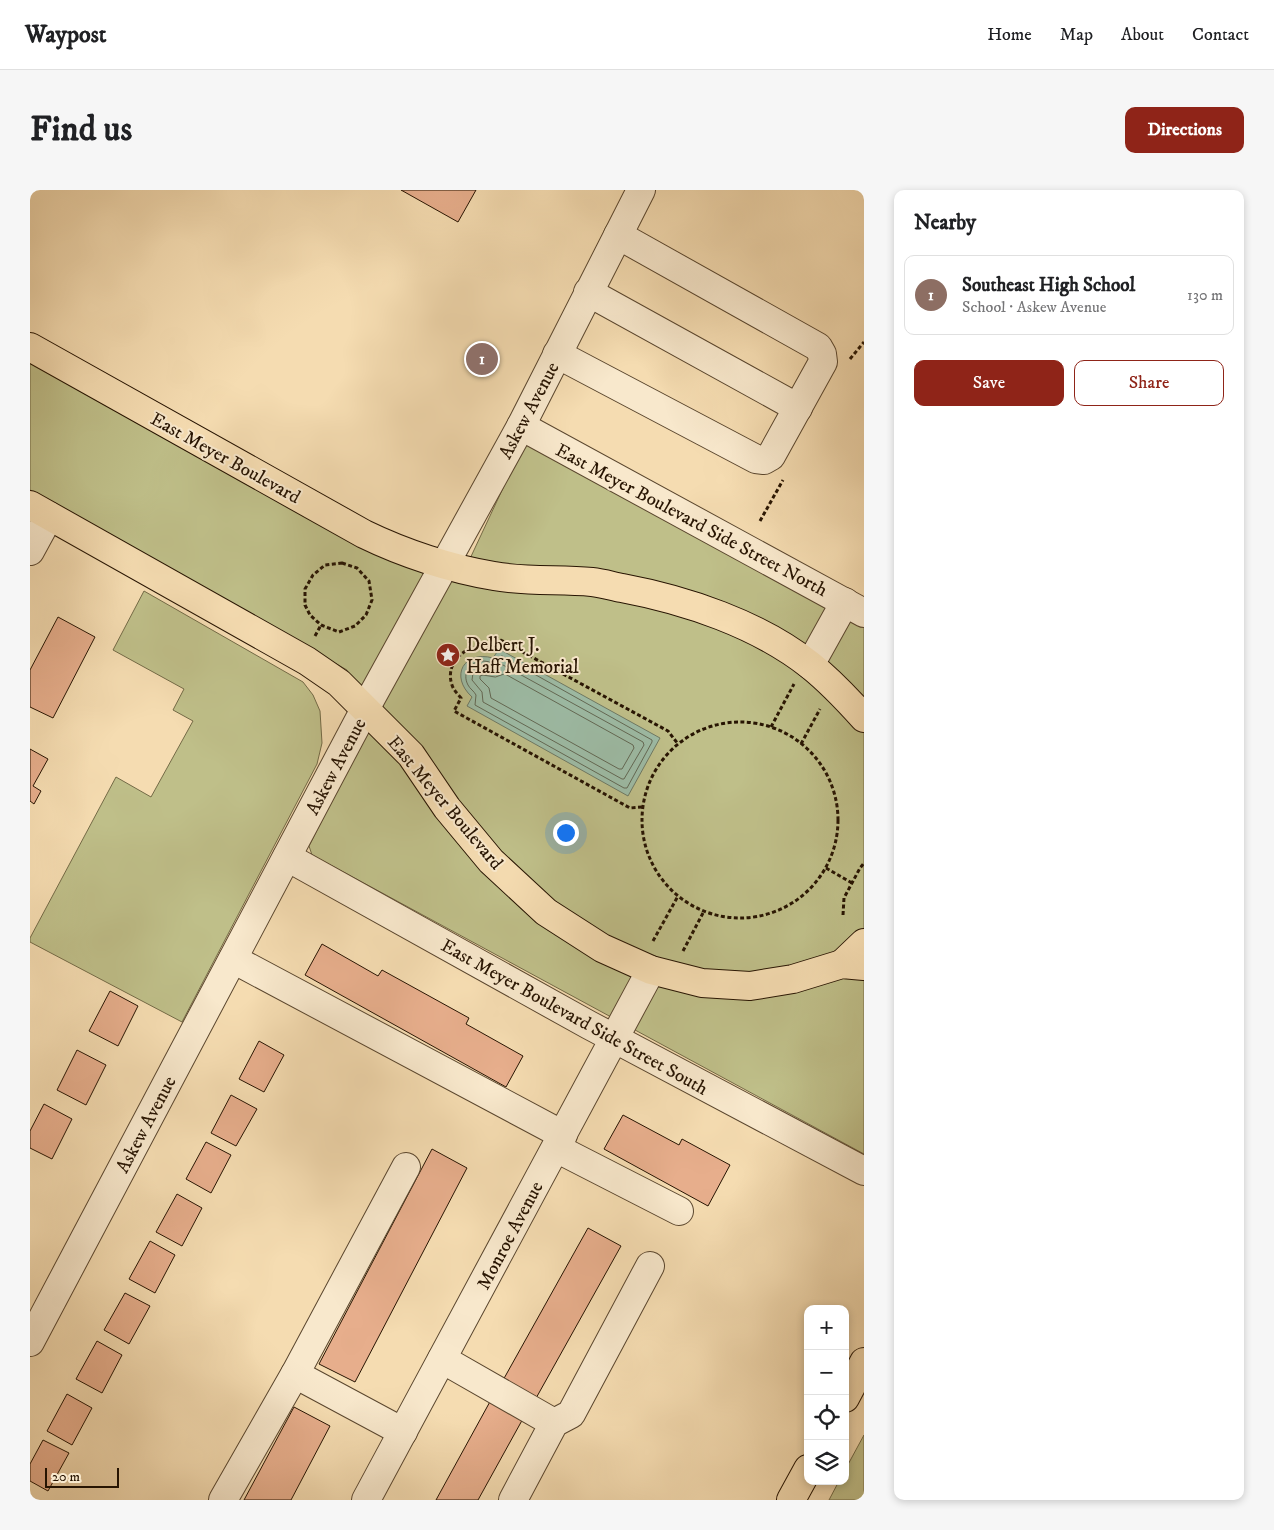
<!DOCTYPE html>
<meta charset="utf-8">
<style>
:root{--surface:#fff;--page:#f6f6f6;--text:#202124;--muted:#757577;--line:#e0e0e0;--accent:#8f2418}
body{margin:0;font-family:"IM FELL DW Pica",serif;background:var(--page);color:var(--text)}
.controls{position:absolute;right:15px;bottom:15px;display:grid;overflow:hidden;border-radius:10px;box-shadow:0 2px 8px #0003}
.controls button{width:45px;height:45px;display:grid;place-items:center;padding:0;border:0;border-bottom:1px solid var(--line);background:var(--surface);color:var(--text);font:25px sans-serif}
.scale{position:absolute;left:15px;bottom:12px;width:74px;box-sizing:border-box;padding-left:5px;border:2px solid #271402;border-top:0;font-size:14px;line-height:18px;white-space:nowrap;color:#271402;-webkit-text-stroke:4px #f8e8cc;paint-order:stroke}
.you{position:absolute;left:535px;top:642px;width:18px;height:18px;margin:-12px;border:4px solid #fff;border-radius:50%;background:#1a73e8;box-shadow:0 0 0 8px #1a73e833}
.badge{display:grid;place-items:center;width:32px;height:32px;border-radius:50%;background:var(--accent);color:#fff;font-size:16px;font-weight:700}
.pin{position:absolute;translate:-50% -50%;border:2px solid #fff;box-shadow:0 1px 5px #0006}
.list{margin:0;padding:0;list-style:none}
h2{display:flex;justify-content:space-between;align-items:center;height:65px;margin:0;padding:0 20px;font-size:21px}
h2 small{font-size:16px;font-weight:400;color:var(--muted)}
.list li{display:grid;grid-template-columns:32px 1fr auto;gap:15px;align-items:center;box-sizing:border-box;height:80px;margin:0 10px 10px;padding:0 10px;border:1px solid var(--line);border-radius:10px}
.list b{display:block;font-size:19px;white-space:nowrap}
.list p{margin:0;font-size:16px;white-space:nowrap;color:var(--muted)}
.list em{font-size:16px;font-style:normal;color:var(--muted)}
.actions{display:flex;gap:10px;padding:15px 20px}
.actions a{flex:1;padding:11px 0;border:1px solid var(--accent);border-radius:10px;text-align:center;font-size:18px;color:var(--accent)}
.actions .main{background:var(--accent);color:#fff}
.icon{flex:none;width:28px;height:28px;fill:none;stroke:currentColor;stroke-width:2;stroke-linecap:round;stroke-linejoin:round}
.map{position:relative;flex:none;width:834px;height:1310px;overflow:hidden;border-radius:10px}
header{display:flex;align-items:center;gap:30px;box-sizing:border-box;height:70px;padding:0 25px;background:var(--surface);border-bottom:1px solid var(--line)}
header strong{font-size:24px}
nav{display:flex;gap:28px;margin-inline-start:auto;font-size:18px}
.intro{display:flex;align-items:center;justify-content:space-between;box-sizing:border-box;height:120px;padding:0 30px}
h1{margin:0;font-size:35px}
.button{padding:12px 22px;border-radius:10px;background:var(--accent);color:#fff;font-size:18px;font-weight:700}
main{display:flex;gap:30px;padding:0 30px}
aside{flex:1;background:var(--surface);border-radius:10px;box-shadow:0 2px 8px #0003}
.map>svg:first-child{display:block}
.green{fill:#bfbf89;stroke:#736a46}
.water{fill:#9dbca6;stroke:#6e7964}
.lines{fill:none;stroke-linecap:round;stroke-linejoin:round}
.shore{stroke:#626854;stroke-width:1}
.building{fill:#e7ae8c;stroke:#271402}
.minor-casing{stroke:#5a462e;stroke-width:30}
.major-casing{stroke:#271402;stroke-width:30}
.path{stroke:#271402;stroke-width:3;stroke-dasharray:4 2.5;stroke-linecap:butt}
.minor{stroke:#f8e8cc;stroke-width:28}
.major{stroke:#f5dcb1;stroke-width:28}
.labels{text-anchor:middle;stroke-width:4;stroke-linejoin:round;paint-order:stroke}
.street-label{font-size:19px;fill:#271402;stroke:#f8e8cc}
.poi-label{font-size:19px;fill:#271402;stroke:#f8e8cc;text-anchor:start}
</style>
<header>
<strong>Waypost</strong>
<nav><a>Home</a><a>Map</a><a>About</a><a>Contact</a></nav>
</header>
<div class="intro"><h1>Find us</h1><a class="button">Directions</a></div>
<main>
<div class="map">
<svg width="834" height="1310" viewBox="0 0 834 1310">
<rect width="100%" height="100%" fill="#f5dcb1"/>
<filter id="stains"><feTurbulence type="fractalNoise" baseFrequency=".004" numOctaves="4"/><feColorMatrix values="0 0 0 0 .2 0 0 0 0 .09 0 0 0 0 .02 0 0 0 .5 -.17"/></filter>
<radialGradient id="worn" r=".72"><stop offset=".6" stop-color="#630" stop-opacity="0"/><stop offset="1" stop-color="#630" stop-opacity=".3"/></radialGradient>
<!-- green -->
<g class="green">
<polygon points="0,171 430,390 496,249 834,435 834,964 282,665 279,656 331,552 317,480 0,300"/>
<polygon points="114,401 273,492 283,505 290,521 292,553 287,574 152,832 0,752 0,748 86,587 121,607 163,531 143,520 154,499 83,460"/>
<polygon points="834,1245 834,1310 799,1310 809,1291 815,1291 815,1280"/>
</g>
<!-- water -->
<path class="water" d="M 469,459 L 630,548 L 598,606 L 437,516 L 442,507 C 419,486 434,460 463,468 Z"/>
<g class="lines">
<!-- shore -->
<g class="shore">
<path d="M 472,466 L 622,550 L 622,552 L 597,598 L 594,598 L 445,515 L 446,505 C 444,501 440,499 438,495 C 432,484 439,472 452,471 C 456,471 460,472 464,473 Z"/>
<polygon points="473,475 613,552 614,555 594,589 592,589 453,512 452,502 442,490 443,483 450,477 464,479"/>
<polygon points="475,484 603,555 604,558 592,579 589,579 461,508 459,498 450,489 450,486 453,485 465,487"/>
</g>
</g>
<!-- building -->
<g class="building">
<polygon points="371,0 446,0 428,32"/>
<polygon points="28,427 65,447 23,528 0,517 0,480"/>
<polygon points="0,559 18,569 3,596 11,601 4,614 0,611"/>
<polygon points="292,754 348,786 352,780 439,828 436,834 493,866 476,897 275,785"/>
<polygon points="80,801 108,816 88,856 59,841"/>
<polygon points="229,851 254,865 234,902 209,889"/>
<polygon points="47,860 76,875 56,915 27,900"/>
<polygon points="201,905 227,919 206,956 181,943"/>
<polygon points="14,914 42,929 22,969 0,958 0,941"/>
<polygon points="593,925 649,955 652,949 700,975 678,1016 574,959"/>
<polygon points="176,952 201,965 181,1003 156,989"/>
<polygon points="402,959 437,978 325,1192 289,1174"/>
<polygon points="147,1004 172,1018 152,1056 126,1042"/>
<polygon points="558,1038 591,1056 505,1210 472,1192"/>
<polygon points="120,1051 145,1065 125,1103 99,1089"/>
<polygon points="95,1103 120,1116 99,1154 74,1140"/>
<polygon points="67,1151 92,1165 72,1203 46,1189"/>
<polygon points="37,1204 62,1218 42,1255 17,1241"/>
<polygon points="462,1208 495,1225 448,1310 406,1310"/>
<polygon points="264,1217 300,1236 261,1310 214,1310"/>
<polygon points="13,1250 39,1263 18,1301 0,1291 0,1274"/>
</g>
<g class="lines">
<!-- minor casing -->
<g class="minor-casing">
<g id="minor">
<polyline points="558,102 768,218"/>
<polyline points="527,164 726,269 734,270 741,266 793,172 792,164 788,157 588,45"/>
<polyline points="491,236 834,423"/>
<polyline points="0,361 19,326"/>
<polyline points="780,475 815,412"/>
<polyline points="257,667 559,835 834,981"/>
<polyline points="203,769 533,945"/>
<polyline points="526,958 649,1021"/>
<polyline points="0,1152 335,519 491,236 611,0"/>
<polyline points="412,1169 524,1233"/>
<polyline points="265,1184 373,1242"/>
<polyline points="193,1310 265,1184 376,977"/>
<polyline points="336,1310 621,780"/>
<polyline points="483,1310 524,1233 541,1224 620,1076"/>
</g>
</g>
<!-- major casing -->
<g class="major-casing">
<g id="major">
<path d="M 0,157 L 334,344 C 373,363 421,379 464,386 C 496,392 529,389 562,392 C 572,393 582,396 592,398 C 656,410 728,434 780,475 C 800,491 817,509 834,528"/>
<polyline points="0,315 277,471 309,493 381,565 417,618 461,671 516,722 572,758 621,780 672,793 720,796 763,789 812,774 834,776"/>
<polyline points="812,774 834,753"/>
<polyline points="815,1208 834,1172"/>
<polyline points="761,1310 778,1279"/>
</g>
</g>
<!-- path -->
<g class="path">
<polyline points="820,169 834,152"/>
<polyline points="730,331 753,290"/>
<polygon points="312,373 327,378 339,391 342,410 336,425 325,436 309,442 291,435 280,425 275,415 275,399 283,385 295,375"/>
<polyline points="285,446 291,435"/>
<circle cx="710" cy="630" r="98"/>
<polyline points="741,537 764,494"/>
<polyline points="771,554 790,519"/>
<path d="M 612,617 L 600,618 L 424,521 L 431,508 C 428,504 424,501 422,495 C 414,472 437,453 459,457 L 465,447 L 638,541 L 648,554"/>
<polyline points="796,678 822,693"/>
<polyline points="813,725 814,708 830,678 834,673"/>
<polyline points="623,751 648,706"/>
<polyline points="653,761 674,721"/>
</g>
<!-- minor -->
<use href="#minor" class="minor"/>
<!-- major -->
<use href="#major" class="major"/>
</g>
<!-- icons -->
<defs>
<g id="sight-disc" transform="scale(1.25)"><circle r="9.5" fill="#8f2418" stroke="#f8e8cc"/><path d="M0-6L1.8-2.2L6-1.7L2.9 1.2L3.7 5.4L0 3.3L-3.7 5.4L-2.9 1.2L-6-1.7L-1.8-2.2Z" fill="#fff"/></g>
</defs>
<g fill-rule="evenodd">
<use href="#sight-disc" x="418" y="465"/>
</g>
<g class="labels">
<!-- street labels -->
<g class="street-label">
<text transform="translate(498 220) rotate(-62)" y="7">Askew Avenue</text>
<text transform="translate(196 267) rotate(29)" y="7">East Meyer Boulevard</text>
<text transform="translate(662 329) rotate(28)" y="7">East Meyer Boulevard Side Street North</text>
<text transform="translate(305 576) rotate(-62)" y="7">Askew Avenue</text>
<text transform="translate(416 612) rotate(50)" y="7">East Meyer Boulevard</text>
<text transform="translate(545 826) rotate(29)" y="7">East Meyer Boulevard Side Street South</text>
<text transform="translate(115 934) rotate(-62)" y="7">Askew Avenue</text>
<text transform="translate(479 1045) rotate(-62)" y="7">Monroe Avenue</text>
</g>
<!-- poi labels -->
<g class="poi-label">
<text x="436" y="461">Delbert J.<tspan x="436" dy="22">Haff Memorial</tspan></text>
</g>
</g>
<rect width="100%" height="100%" filter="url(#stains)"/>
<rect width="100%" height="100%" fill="url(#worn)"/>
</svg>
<div class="controls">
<button>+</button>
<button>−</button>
<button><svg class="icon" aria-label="locate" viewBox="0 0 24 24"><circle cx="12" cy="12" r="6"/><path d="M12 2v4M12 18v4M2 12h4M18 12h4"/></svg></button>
<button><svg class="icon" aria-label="layers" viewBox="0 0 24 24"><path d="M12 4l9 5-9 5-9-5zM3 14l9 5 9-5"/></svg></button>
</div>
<div class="scale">20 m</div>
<div class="you"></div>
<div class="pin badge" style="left:452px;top:169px;background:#8d6e63">1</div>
</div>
<aside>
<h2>Nearby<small></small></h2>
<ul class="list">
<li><span class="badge" style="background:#8d6e63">1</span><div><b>Southeast High School</b><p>School · Askew Avenue</p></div><em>130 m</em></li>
</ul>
<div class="actions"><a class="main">Save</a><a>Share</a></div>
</aside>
</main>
